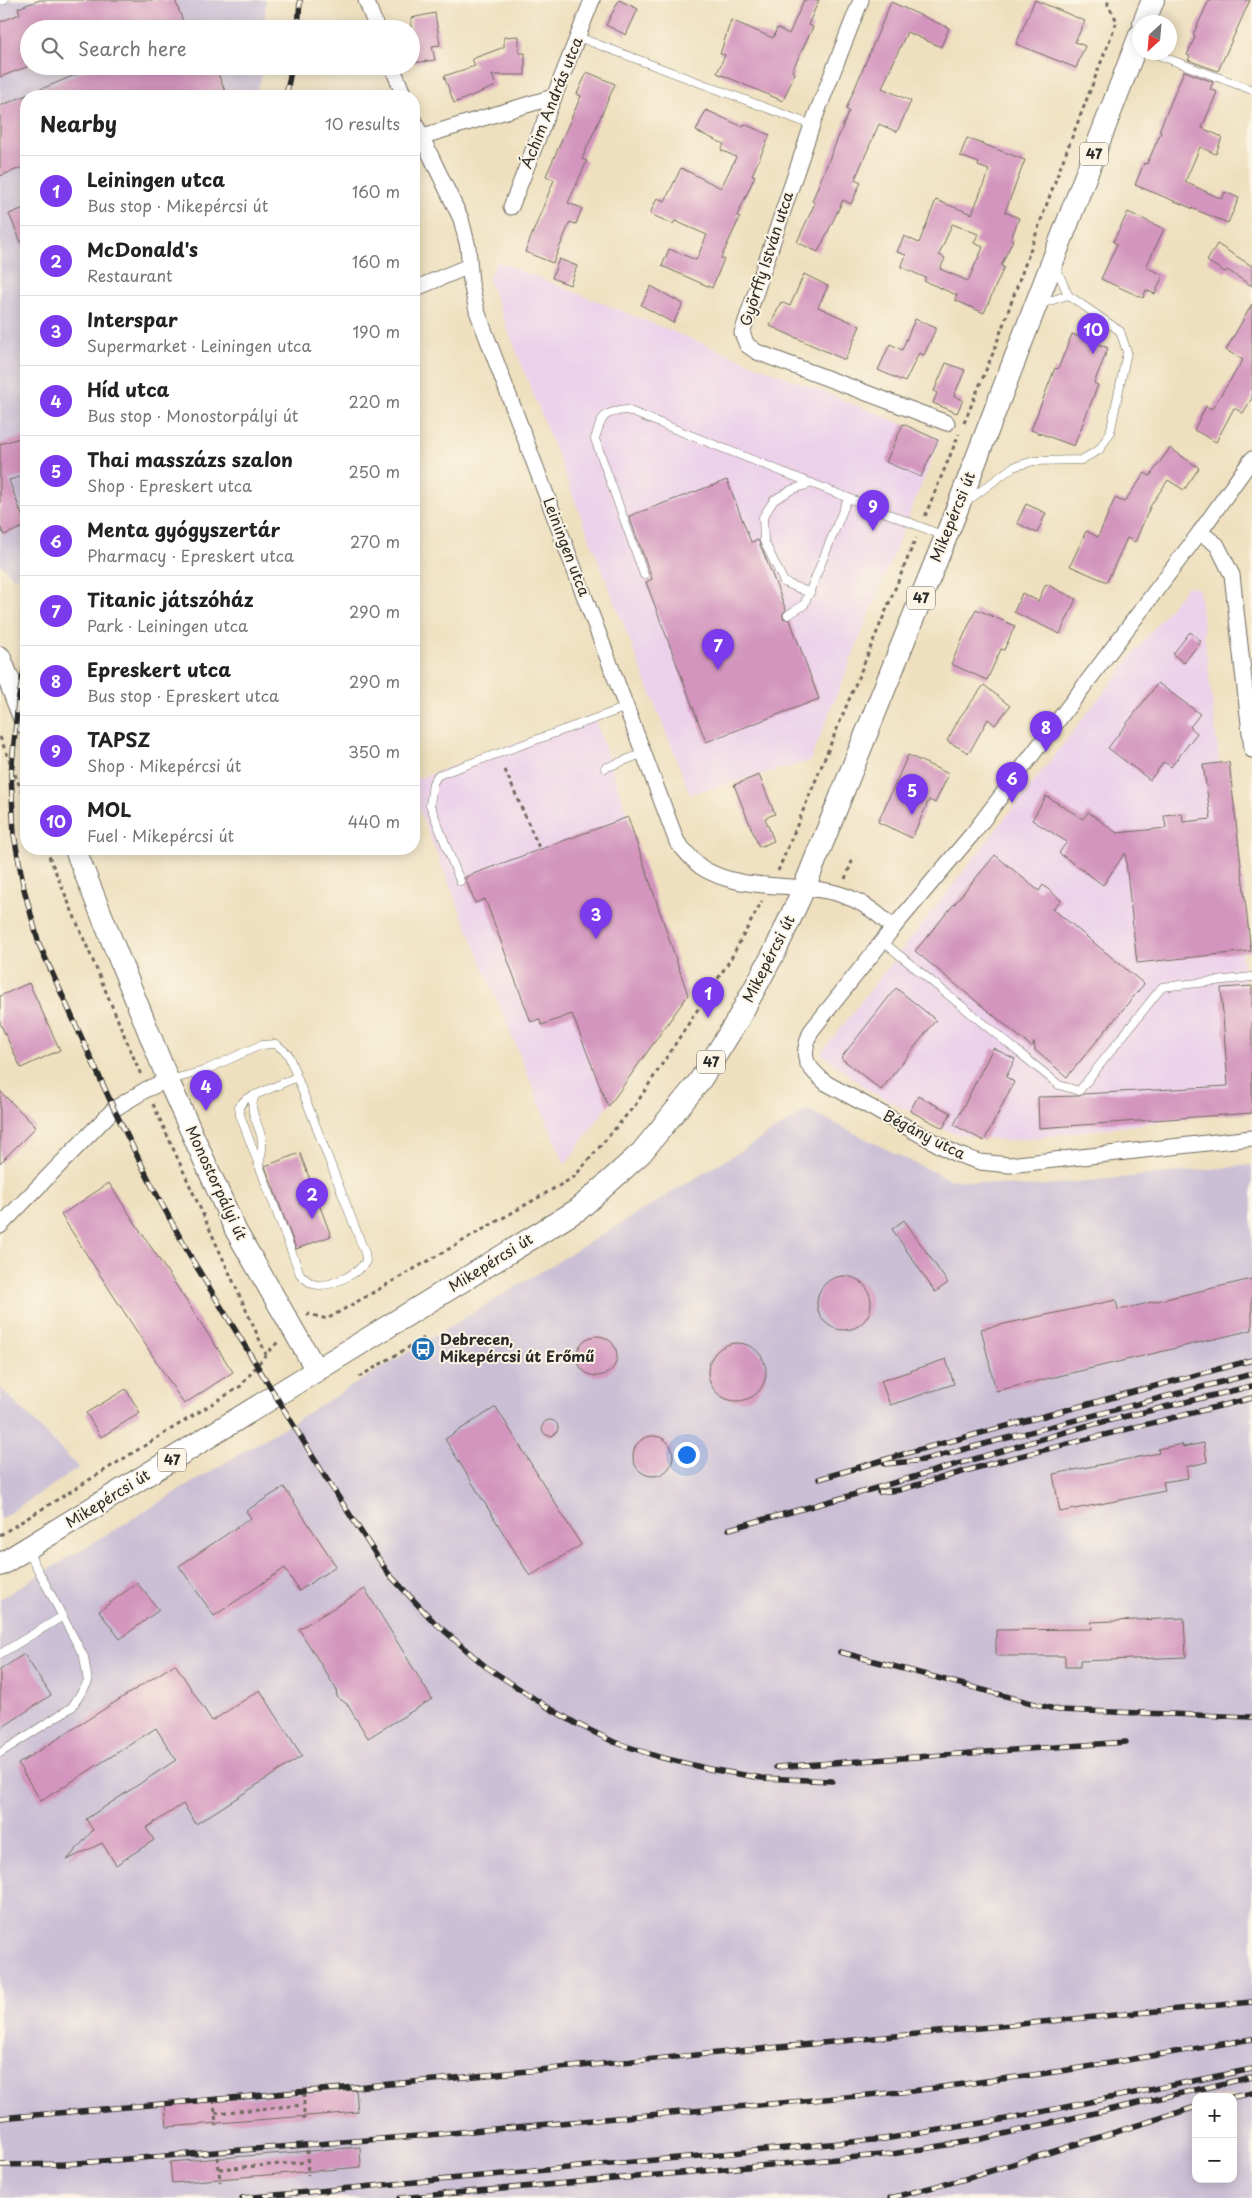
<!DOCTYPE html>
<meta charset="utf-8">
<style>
:root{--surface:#fff;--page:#f2f2f2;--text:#222;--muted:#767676;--line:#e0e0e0;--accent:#7c3aed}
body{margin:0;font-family:"Playpen Sans",sans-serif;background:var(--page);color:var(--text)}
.controls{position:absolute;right:15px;bottom:15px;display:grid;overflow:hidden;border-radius:10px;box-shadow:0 2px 12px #0003}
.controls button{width:45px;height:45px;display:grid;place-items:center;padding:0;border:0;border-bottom:1px solid var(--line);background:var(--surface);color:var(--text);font:25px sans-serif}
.compass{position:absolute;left:1132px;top:15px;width:45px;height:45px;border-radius:50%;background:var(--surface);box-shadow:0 2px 12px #0003;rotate:206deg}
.you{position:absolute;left:686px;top:1454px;width:18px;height:18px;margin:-12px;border:4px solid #fff;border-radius:50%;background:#1a73e8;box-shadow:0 0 0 8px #1a73e833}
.badge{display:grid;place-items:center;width:32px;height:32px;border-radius:50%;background:var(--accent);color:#fff;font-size:16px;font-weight:700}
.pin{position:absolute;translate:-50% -41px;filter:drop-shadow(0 1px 2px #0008)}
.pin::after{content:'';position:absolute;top:26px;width:18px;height:15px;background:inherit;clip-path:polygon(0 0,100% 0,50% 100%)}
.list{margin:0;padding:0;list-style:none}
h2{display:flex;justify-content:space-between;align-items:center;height:65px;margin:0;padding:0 20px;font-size:21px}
h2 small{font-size:16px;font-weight:400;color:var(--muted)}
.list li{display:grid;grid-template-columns:32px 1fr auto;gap:15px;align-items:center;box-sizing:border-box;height:70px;padding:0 20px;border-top:1px solid var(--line)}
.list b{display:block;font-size:19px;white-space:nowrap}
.list p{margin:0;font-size:16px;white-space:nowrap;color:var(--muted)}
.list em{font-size:16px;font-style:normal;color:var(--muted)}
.icon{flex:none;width:28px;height:28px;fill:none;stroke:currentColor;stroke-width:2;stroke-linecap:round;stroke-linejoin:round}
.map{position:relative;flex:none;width:1252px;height:2198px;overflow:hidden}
.search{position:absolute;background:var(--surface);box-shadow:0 2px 12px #0003;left:20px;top:20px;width:400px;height:55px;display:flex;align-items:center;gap:12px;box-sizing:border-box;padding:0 18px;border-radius:28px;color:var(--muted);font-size:19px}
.panel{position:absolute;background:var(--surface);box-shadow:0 2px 12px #0003;left:20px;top:90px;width:400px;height:765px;border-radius:20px}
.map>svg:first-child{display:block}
.built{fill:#ecd1ea}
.industrial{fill:#cbbfd5;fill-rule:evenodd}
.building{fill:#d394bd;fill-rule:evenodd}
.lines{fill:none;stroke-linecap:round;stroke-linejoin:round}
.lane-casing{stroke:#6f6a5f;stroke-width:9}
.street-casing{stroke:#6f6a5f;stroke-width:17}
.secondary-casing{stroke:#6f6a5f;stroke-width:23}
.primary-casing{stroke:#6f6a5f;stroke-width:24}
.path{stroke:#6f6a5f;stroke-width:3;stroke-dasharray:4 4;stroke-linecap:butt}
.lane{stroke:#fff;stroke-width:8}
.street{stroke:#fff;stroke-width:15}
.secondary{stroke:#fff;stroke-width:21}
.primary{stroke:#fff;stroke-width:22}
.rail-casing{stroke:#2b2b2b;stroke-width:5.5}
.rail{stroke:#fcf5e5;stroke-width:4;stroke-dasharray:11;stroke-linecap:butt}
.labels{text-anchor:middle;stroke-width:4;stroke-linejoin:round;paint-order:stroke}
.shield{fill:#fcf5e5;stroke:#6a6863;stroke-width:1}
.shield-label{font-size:14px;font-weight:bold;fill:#2b2b2b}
.street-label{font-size:15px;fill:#2b2b2b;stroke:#fcf5e5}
.poi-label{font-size:15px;font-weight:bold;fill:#2b2b2b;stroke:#fcf5e5;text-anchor:start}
</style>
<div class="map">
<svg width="1252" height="2198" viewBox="0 0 1252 2198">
<rect width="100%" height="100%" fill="#fcf5e5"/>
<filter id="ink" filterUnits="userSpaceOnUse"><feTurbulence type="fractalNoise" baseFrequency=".02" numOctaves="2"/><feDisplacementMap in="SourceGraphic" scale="10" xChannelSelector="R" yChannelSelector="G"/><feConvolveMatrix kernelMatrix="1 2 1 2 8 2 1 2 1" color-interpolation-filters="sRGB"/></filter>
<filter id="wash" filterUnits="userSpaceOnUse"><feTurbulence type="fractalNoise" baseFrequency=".0096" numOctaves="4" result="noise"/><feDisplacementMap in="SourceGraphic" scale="20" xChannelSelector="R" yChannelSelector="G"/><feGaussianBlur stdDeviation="1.12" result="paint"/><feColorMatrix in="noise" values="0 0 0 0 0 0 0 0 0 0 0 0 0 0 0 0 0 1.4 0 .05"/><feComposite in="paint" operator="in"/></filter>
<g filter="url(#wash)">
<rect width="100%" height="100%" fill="#eee0bf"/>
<!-- built -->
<g class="built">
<polygon points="497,261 940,439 810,761 690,794 488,279"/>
<polygon points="1187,586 1199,589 1252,1041 1252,1110 1007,1141 952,1133 870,1091 821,1053"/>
<polygon points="594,716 688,995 565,1165 414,798 414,780"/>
</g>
<!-- industrial -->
<g class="industrial">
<polygon points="0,0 266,0 264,29 29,29 29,66 262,66 261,80 254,96 26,96 26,557 15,579 0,563"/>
<path d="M 808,1110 L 908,1160 L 949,1179 L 1027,1187 L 1252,1165 L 1252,2198 L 0,2198 L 0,1599 ZM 1196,2097 L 1233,2097 L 1233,2179 L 1196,2179 Z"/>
<polygon points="0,1387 79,1468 0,1519"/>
</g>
<g id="blocks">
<!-- building -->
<g class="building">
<polygon points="40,0 175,0 186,29 29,29 29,66 0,77 0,22 20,14 18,8"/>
<polygon points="619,0 638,9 626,35 606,25"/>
<polygon points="804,0 819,0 808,25 813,27 792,71 795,73 783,101 717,73 725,55 720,54 731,20 773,38 777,28 789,34"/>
<polygon points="1035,0 1085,21 1075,42 1085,46 1076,68 1016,44"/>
<polygon points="1209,0 1250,0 1218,71 1188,60 1190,56 1187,55 1195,37 1193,35"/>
<polygon points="891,2 949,28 941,47 907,32 882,88 911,101 897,132 879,124 855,179 861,182 851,204 843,200 818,252 797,242 815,203 812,201 849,111 846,109"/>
<polygon points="435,13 440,45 432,46 435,60 413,63 411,51 411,18"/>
<polygon points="519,36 519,53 525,53 525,75 492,75 496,86 454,103 444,76 475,66 472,59 504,47 504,37"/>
<polygon points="97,66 215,66 225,91 210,96 26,96 26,166 0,176 0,106"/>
<polygon points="1184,71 1213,82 1210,89 1217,92 1202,128 1222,137 1216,154 1200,147 1185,182 1222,199 1225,192 1239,198 1228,223 1135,185 1144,163 1147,164 1161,132 1159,131"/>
<polygon points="587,72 615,84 582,159 587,161 568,203 582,208 576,224 570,222 553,263 525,252 554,180 546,176 581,96 577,94"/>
<polygon points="706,110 743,127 744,124 770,135 752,175 755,176 737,216 740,217 721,258 724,259 712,288 662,266 669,249 696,260 707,235 675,221 673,224 650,214 657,198 665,201 681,168 721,188 736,157 721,150 724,144 696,131"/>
<path d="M 967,138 L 1025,160 L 1005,212 L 1019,218 L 1011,239 L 1013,240 L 1001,266 L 1004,267 L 984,313 L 955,300 L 957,295 L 924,281 L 926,278 L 901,267 L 906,255 L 897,252 L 904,236 L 919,243 L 936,200 L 972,214 L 989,170 L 978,166 L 979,163 L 960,156 ZM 952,224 L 978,234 L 974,243 L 983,247 L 968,281 L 940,269 L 945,258 L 939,255 Z"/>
<polygon points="26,207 26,254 9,214"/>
<polygon points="1128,212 1164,229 1146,267 1163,275 1155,294 1146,290 1143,298 1101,279 1117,244 1113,242"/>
<polygon points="1217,244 1252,266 1252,286 1227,270 1225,272 1207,261"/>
<polygon points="559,259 577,266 570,285 552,278"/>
<polygon points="804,274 828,286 818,307 860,326 845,360 770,326 781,302 790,306"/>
<polygon points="651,286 683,304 673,323 641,305"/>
<polygon points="1252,304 1252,398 1243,413 1234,408 1216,442 1194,430 1206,406 1212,409 1243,360 1226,350"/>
<polygon points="915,319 936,328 924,355 919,353 905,382 878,370 890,344 902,350"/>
<polygon points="1072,334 1108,348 1094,383 1098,385 1074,446 1031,430 1055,368 1058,369"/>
<polygon points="946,363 965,370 954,396 963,400 957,413 933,403 937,393 934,391"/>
<polygon points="903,424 938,440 921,477 886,462"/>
<polygon points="26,436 26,475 9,480 26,526 4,535 0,526 0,444"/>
<polygon points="1170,448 1199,468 1184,490 1168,480 1151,505 1135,542 1127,538 1107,582 1070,566 1086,531 1098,537 1115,498 1124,502 1145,473 1150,476"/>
<polygon points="727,480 751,542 758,540 766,559 786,610 783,613 783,618 790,620 819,699 706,742 646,582 652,579 629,516"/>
<polygon points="1026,504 1046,513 1037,533 1017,523"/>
<polygon points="1046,584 1076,599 1060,634 1014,612 1022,593 1038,601"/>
<polygon points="976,609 1015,626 1004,650 1001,649 987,680 951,664"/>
<polygon points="1190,632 1201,641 1184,663 1173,654"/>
<polygon points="1158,683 1200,714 1190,727 1197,733 1171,767 1164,762 1150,780 1108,748"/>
<polygon points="984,685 1010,706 995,725 988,719 969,753 947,741 960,717"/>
<polygon points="908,755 949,774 935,803 929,800 912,838 878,822"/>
<polygon points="1229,762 1251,951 1137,963 1125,853 1103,885 1059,853 1067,842 1032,820 1046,796 1083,819 1088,812 1117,833 1166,828 1164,815 1182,813 1183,822 1211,819 1203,765"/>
<polygon points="759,775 775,814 765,818 774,841 759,847 734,785"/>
<polygon points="628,817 688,995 608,1107 572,1014 542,1025 539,1019 531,1022 485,899 475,903 465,877"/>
<polygon points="995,855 1039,891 1043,885 1061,900 1053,909 1144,984 1067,1077 1035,1050 1034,1042 1032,1047 915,951"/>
<polygon points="29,983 60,1050 21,1068 0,1023 0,996"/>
<polygon points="1252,986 1252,1113 1039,1128 1038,1097 1080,1096 1083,1094 1228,1086 1221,988"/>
<polygon points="896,988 936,1020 881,1090 841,1058"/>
<polygon points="993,1048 1015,1059 1006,1077 1014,1082 984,1141 954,1125"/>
<polygon points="0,1091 36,1127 0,1163"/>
<polygon points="918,1096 951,1113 943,1128 910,1111"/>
<polygon points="300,1153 331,1236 296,1249 265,1166"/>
<polygon points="109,1183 233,1372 184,1404 61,1215"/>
<polygon points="904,1220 948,1283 935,1292 892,1229"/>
<circle cx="844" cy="1303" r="27"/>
<polygon points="1252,1279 1252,1330 996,1391 981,1329 1116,1300 1118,1310"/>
<circle cx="597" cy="1356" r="20"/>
<circle cx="737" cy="1372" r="29"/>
<polygon points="946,1359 954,1384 890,1405 881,1381"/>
<polygon points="126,1389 140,1413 101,1437 86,1413"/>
<polygon points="496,1407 581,1545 530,1576 445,1439"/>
<circle cx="550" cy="1428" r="8"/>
<circle cx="653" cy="1456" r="20"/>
<polygon points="1204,1443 1207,1462 1186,1467 1188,1478 1163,1482 1165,1491 1060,1512 1053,1474 1159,1453 1158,1449 1182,1444 1183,1447"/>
<polygon points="284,1487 336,1566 299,1591 285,1568 214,1616 179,1566 251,1518 246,1511"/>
<polygon points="137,1583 159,1610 120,1639 99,1611"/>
<polygon points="365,1589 432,1699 368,1738 347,1704 337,1697 336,1689 299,1629"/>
<polygon points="1184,1618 1186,1657 1080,1661 1080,1667 1065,1667 1065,1656 996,1656 996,1630 1092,1629 1091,1622"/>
<polygon points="24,1654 51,1695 0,1729 0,1670"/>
<polygon points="175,1664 212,1721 260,1690 302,1756 196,1824 183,1804 146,1828 154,1840 116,1865 102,1843 67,1860 93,1830 86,1819 176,1760 156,1728 41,1801 18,1764"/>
<polygon points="356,2090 358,2112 167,2127 165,2105"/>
<polygon points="360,2147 361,2167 172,2183 170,2162"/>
</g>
</g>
</g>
<g filter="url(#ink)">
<use href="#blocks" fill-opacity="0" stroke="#6f6a5f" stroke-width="1"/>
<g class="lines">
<!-- lane casing -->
<g class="lane-casing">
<g id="lane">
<polyline points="0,1 4,0"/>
<polyline points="578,37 812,125"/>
<polyline points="1150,52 1252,90"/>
<polyline points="1041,304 1068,295"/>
<polyline points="966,502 1013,467 1034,461 1081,460 1099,450 1110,433 1127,352 1120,331 1068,295 1056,267"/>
<path d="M 644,575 L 595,439 C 602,416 602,412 627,410 L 944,536"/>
<polyline points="810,593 784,582 764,541 763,517 774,500 791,490 812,483"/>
<polyline points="788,615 804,605 848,498"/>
<polyline points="605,768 644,753"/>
<polyline points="460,881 430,805 433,783 438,775 627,707"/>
<polyline points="882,941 1059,1085 1079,1091 1162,987 1252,977"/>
<path d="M 170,1080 L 203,1071 L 261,1045 L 276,1044 L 288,1054 L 297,1077 L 365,1253 L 366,1261 C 359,1274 327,1289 313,1284 C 308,1282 304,1278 300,1274 L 240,1115 L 239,1106 L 246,1099 L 297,1077"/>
<path d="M 255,1095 C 247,1112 260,1124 262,1141 C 263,1149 261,1157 259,1165"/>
<polyline points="0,1654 63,1616"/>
<polyline points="0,1753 72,1707 88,1682 84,1657 28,1551"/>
</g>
</g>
<!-- street casing -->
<g class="street-casing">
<g id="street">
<polyline points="366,0 377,29"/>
<polyline points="861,0 812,125 742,333 747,345 757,352 947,423"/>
<polyline points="392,66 404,96"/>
<path d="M 414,121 L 461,219 L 468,247 L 471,283 L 477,311 L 677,842 C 685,851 692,860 701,867 C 740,893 796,881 839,894 C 860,900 878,913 893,928"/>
<polyline points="420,137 553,97"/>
<polyline points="511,207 592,0"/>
<polyline points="414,289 469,266"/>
<path d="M 1252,459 L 1200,532 L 974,832 L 893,928 L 811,1031 C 800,1058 805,1065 826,1083 L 956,1154 L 980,1162 L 1009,1165 L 1252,1138"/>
<polyline points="1200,532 1217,545 1232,575 1252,750"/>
<polyline points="0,1226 114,1109 147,1089 168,1080"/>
</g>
</g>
<!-- secondary casing -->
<g class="secondary-casing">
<g id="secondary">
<polyline points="0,657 26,724"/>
<polyline points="75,849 168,1080 236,1231 317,1371"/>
</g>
</g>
<!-- primary casing -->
<g class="primary-casing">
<g id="primary">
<polyline points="1144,22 1153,0"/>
<polyline points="0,1565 579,1209 641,1153 699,1082 737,1021 776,949 804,888 957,509 1140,35"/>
</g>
</g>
<!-- path -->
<g class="path">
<polyline points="964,423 993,353 1057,176 1117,21 1108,5 1108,0"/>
<polyline points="925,516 959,434"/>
<polyline points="0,737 26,802"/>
<polyline points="505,770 540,850"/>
<polyline points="46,849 141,1075"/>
<polyline points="778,871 916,538"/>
<polyline points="845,879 853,859"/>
<polyline points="153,1104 266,1354"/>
<polyline points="307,1316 309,1314 327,1319 574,1177 636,1104 730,960 762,901"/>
<polyline points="359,1377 424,1338"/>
<polyline points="0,1535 241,1386 266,1354 278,1342"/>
<polyline points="304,2093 304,2119"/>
<polyline points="214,2100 216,2126"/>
<polyline points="215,2113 303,2105"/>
<polyline points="307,2150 308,2175"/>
<polyline points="218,2157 220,2182"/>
<polyline points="219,2169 307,2162"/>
</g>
<!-- lane -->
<use href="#lane" class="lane"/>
<!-- street -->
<use href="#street" class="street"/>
<!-- secondary -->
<use href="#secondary" class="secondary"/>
<!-- primary -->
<use href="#primary" class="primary"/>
<!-- rail casing -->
<g class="rail-casing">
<g id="rail">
<polyline points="298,29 300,0"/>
<polyline points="286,96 292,66"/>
<polyline points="26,659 18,702 11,774 14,835 24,889 39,944 114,1109 153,1188 193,1261 324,1475 388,1573 433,1621 485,1666 544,1705 575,1723 614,1742 659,1757 709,1769 762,1778 832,1781"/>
<polyline points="885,1464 923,1460 1252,1374"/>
<polyline points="819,1479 914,1451 1252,1360"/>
<polyline points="879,1492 899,1490 1004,1460 1252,1398"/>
<polyline points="729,1529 849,1496 1086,1426 1252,1386"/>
<polyline points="840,1652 1058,1710 1252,1717"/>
<polyline points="776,1767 1126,1742"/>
<polyline points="1233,2097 1252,2093"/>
<polyline points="0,2118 413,2082 1252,2002"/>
<polyline points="0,2165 65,2164 418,2136 912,2091 1062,2071 1252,2039"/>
<polyline points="242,2198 884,2139 1006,2119 1252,2069"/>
<polyline points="400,2198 892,2154 977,2140 1252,2077"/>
<polyline points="890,2198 965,2179 1196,2107"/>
</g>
</g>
<!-- rail -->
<use href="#rail" class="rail"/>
</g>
</g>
<!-- icons -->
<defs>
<g id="bus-disc" transform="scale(1.25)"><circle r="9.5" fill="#1f6fb2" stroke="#fcf5e5"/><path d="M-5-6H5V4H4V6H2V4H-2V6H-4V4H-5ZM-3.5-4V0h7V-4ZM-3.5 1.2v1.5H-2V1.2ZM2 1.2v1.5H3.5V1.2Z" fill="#fff"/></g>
</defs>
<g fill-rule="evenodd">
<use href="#bus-disc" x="423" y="1349"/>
</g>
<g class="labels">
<!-- shield labels -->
<g class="shield">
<rect x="1080" y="142.5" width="28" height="23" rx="4"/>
<rect x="907" y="586.5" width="28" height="23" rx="4"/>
<rect x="697" y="1050.5" width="28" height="23" rx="4"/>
<rect x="158" y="1448.5" width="28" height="23" rx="4"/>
</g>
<g class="shield-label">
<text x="1094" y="159">47</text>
<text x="921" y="603">47</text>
<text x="711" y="1067">47</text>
<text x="172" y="1465">47</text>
</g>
<!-- street labels -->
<g class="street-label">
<text transform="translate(552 103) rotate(-68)" y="5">Áchim András utca</text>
<text transform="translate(767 259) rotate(-72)" y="5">Györffy István utca</text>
<text transform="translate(953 517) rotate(-68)" y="5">Mikepércsi út</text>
<text transform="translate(566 547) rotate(69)" y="5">Leiningen utca</text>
<text transform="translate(769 959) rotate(-63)" y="5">Mikepércsi út</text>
<text transform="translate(924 1135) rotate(27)" y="5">Bégány utca</text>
<text transform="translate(216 1183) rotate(65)" y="5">Monostorpályi út</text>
<text transform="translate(491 1263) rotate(-32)" y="5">Mikepércsi út</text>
<text transform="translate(108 1499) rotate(-32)" y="5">Mikepércsi út</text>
</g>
<!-- poi labels -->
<g class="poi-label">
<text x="440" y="1345">Debrecen,<tspan x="440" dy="17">Mikepércsi út Erőmű</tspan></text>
</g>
</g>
</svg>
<div class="controls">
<button>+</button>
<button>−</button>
</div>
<svg class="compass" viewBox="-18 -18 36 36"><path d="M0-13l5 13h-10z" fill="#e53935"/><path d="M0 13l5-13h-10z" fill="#767676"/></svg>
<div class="you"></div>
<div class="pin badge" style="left:708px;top:1018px">1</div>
<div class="pin badge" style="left:312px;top:1219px">2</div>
<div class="pin badge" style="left:596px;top:939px">3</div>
<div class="pin badge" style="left:206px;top:1111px">4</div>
<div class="pin badge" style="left:912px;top:815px">5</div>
<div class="pin badge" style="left:1012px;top:803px">6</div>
<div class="pin badge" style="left:718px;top:670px">7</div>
<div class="pin badge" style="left:1046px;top:752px">8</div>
<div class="pin badge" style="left:873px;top:531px">9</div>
<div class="pin badge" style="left:1093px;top:354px">10</div>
<div class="search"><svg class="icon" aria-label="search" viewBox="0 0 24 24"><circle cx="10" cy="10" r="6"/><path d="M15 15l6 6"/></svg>Search here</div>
<section class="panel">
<h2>Nearby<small>10 results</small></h2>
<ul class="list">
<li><span class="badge">1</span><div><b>Leiningen utca</b><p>Bus stop · Mikepércsi út</p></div><em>160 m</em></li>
<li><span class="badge">2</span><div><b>McDonald's</b><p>Restaurant</p></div><em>160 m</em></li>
<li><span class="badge">3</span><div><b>Interspar</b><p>Supermarket · Leiningen utca</p></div><em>190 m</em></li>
<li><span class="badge">4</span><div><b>Híd utca</b><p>Bus stop · Monostorpályi út</p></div><em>220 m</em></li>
<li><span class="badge">5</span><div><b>Thai masszázs szalon</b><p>Shop · Epreskert utca</p></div><em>250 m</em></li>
<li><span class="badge">6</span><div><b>Menta gyógyszertár</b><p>Pharmacy · Epreskert utca</p></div><em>270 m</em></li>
<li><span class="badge">7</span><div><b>Titanic játszóház</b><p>Park · Leiningen utca</p></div><em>290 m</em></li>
<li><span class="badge">8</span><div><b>Epreskert utca</b><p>Bus stop · Epreskert utca</p></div><em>290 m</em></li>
<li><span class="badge">9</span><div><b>TAPSZ</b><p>Shop · Mikepércsi út</p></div><em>350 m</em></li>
<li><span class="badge">10</span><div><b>MOL</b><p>Fuel · Mikepércsi út</p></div><em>440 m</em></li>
</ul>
</section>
</div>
